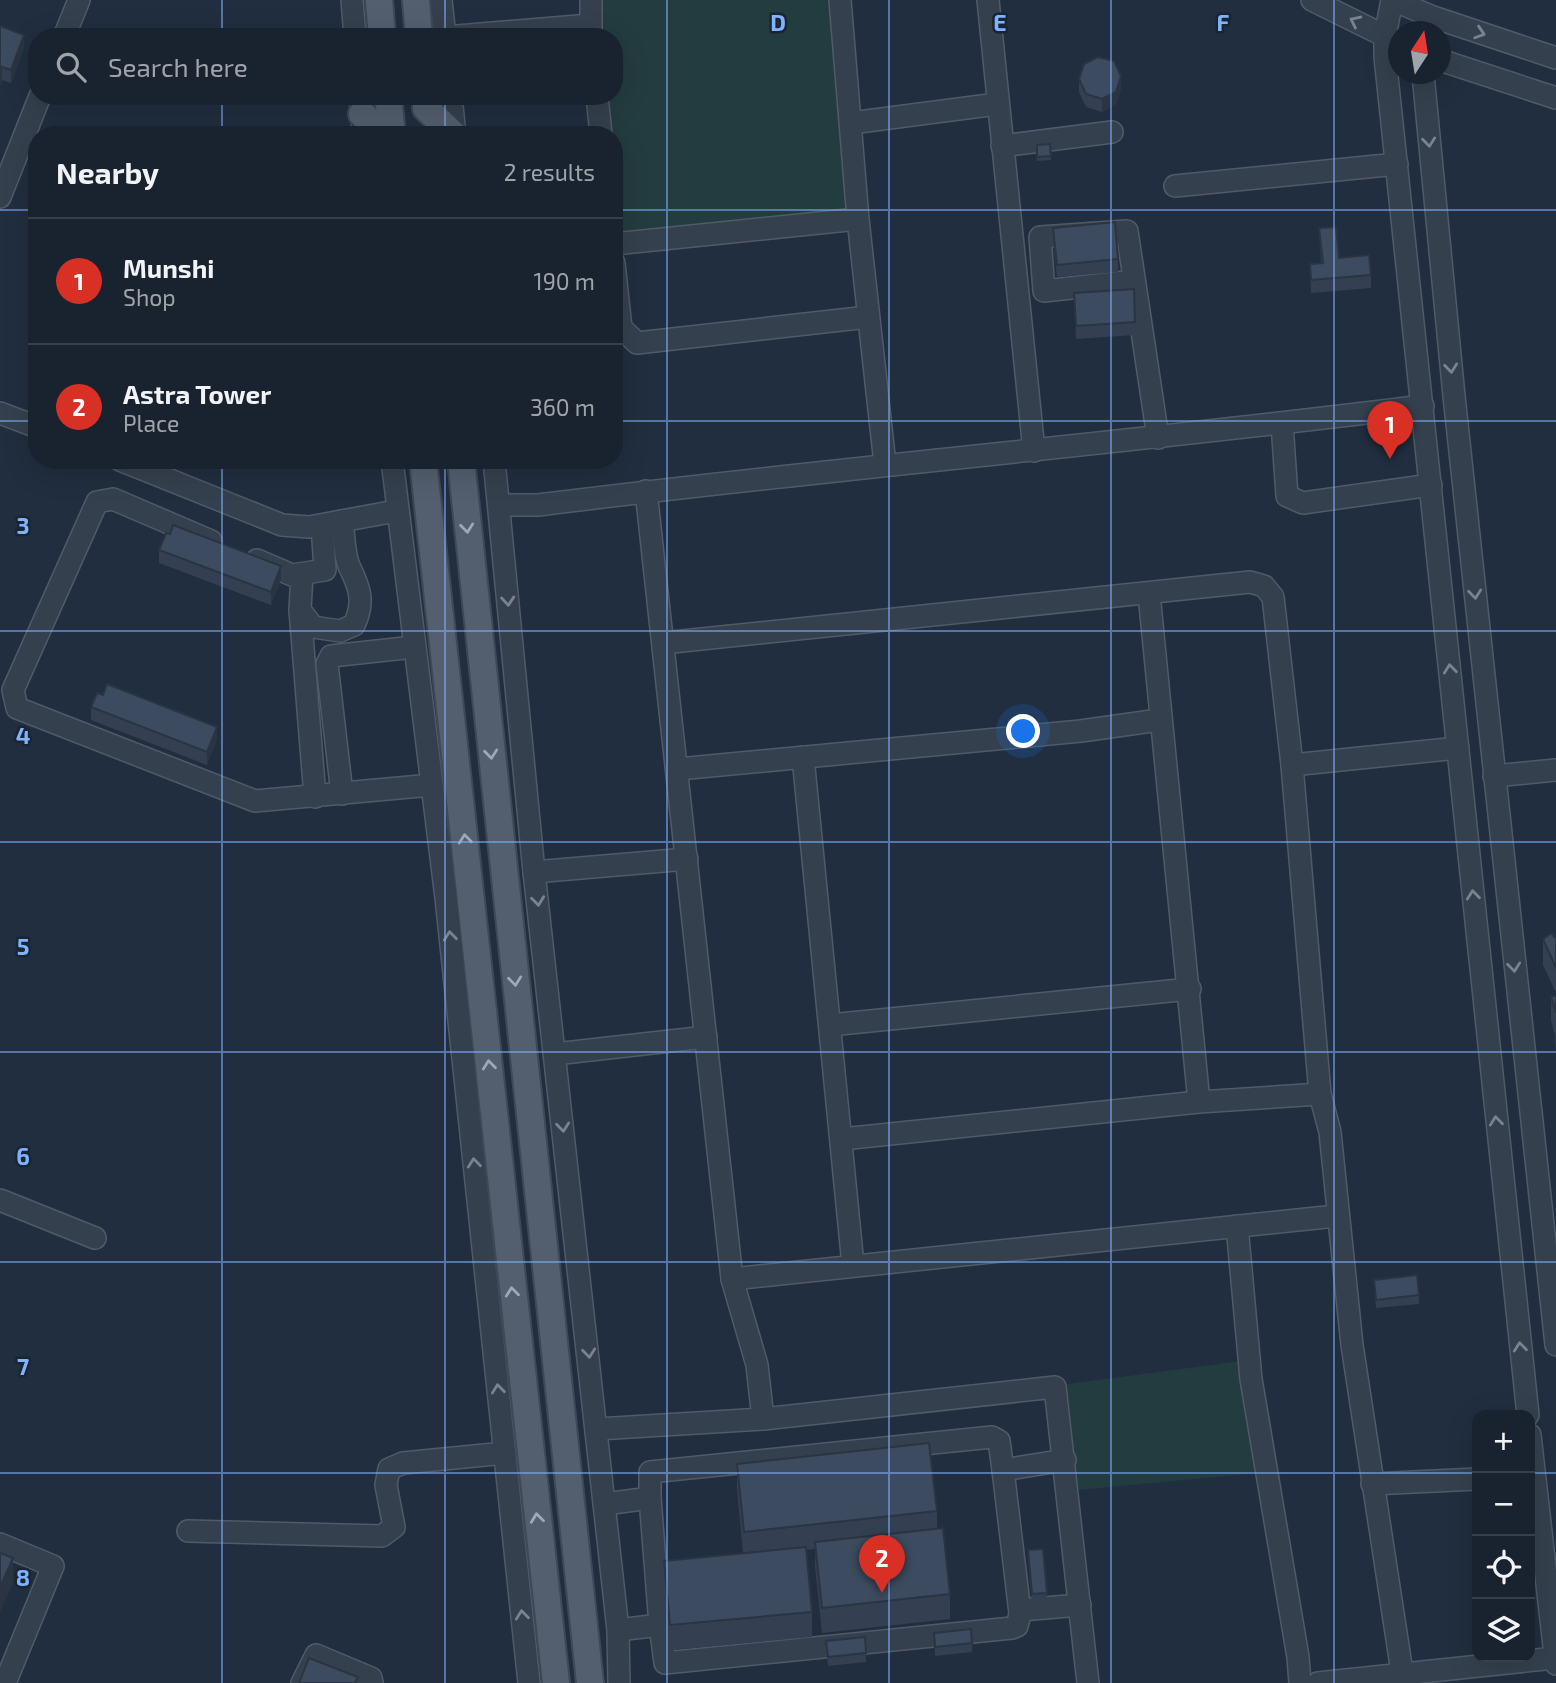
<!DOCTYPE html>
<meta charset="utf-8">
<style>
:root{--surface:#19222f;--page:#262f3b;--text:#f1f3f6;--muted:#9fa4aa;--line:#373f4b;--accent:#d93025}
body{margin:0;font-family:"Exo 2",sans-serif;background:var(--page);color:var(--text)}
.controls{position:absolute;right:21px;bottom:21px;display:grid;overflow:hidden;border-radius:14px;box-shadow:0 7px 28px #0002}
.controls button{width:63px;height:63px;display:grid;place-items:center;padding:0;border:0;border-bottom:2px solid var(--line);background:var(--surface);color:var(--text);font:35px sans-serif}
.compass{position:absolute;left:1388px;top:21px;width:63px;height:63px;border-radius:50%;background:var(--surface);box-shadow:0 7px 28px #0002;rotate:12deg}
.you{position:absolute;left:1024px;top:732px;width:24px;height:24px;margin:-18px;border:5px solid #fff;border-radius:50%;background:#1a73e8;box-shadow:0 0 0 10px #1a73e833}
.badge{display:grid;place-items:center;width:46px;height:46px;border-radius:50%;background:var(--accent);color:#fff;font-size:23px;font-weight:700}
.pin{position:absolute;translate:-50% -58px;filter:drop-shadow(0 2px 4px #0008)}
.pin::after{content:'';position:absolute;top:37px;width:24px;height:21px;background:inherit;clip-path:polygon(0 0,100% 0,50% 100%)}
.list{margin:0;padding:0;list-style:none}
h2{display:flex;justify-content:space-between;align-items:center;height:91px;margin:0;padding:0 28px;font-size:30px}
h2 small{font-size:23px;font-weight:400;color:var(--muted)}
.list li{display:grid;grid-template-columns:46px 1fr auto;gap:21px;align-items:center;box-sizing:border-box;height:126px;padding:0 28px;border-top:2px solid var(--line)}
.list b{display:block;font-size:26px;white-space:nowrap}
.list p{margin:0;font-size:23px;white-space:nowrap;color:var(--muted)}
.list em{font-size:23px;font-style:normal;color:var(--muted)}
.icon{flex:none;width:38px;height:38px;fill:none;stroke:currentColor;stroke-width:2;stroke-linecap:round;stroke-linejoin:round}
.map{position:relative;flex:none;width:1556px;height:1683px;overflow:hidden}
.search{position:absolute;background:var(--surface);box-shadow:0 7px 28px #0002;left:28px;top:28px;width:595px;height:77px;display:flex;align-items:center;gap:18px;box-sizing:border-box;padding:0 24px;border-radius:28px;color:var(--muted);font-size:26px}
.panel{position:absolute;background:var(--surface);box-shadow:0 7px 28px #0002;left:28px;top:126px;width:595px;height:343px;border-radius:28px}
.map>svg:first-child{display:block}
.green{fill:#233c40}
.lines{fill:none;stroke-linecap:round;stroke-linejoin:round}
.minor-casing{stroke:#505a69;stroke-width:24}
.major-casing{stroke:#3e4957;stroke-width:30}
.minor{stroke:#35404e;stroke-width:21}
.major{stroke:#535f6f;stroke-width:26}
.wall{fill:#344052}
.shaded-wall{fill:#2a3442}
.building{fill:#3c4b5f;stroke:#2a3442;stroke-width:2}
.oneway{stroke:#798392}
.oneway2{stroke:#9da8b8}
.grid{fill:none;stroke:#80b2ff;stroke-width:2;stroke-opacity:0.55}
.grid-label{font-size:23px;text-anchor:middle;font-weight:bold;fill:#80b2ff;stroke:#1a2533;stroke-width:5;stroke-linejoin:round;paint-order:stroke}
</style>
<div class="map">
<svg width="1556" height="1683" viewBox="0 0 1556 1683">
<rect width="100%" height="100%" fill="#212e3f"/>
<!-- green -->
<g class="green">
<polygon points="602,0 830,0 858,219 614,244 614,135 608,135 606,96 614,96 614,37 603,37"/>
<polygon points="1257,1359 1269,1472 1078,1490 1060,1385"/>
</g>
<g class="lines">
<!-- minor casing -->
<g class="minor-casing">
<g id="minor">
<polyline points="352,0 355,37"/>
<polyline points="441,0 445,37 590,25"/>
<polyline points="591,0 591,36"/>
<polyline points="840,0 858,219 885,464"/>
<polyline points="988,0 1034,451"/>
<polyline points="1312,0 1397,42"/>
<polyline points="1392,0 1385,36 1385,57 1528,1415"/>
<polyline points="1393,0 1433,17 1556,58"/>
<polyline points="64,37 79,0"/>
<polyline points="1440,60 1556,98"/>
<polyline points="1423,74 1454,396 1556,1345"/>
<polyline points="360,96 363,129"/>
<polyline points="451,96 455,135"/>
<polyline points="597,96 601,135"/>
<polyline points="851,123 997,104"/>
<polyline points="1002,146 1112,132"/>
<polyline points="1175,186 1397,164"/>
<polyline points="0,197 40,96"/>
<polyline points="614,244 858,219"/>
<polyline points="614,263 621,328 637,343 868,317"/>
<polyline points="1134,281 1044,291 1040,237 1127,231 1158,438"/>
<polyline points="0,413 37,427"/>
<polyline points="1282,424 1287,496 1303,503 1431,485"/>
<polyline points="120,460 282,525 309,527 396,511"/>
<polyline points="392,460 446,898 529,1683"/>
<polyline points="494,460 534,872 618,1630 619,1683"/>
<polyline points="646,491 732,1279 757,1365 763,1419"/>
<path d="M 499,505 L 538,505 C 833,468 1129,443 1423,406"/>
<polyline points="211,541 113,499 97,502 13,690 17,708 255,801 432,785"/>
<polyline points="257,560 292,575 325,570 322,525"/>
<path d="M 302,574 L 300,610 L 313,627 L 340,631 L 354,625 C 365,602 360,588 349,566 C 344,554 344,535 342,521"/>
<polyline points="1149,594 1199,1102"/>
<polyline points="300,610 315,797"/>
<polyline points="663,643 1250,582 1264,586 1273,597 1292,765 1320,1094 1330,1132 1352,1345 1402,1672"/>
<polyline points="803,757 853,1265"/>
<polyline points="1292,765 1458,748"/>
<polyline points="678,769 1081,731 1159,720"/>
<polyline points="1494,776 1556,770"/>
<polyline points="342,794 327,664 331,656 414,647"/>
<polyline points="534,872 687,859"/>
<polyline points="830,1025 1190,989"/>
<polyline points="555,1054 706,1037"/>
<polyline points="842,1139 1199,1102 1320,1094"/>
<polyline points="0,1200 95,1238"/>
<polyline points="1237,1226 1251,1379 1298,1657 1300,1683"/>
<polyline points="732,1279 1336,1216"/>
<polyline points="597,1429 763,1419 1055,1387 1088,1683"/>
<polyline points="1530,1435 1556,1664"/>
<polyline points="1003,1470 1020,1613"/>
<polyline points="1372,1484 1477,1479"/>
<polyline points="650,1498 660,1625"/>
<polyline points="605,1504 650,1498 650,1472 992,1437 999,1441 1003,1470 1065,1460"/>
<polyline points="188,1531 382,1536 394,1527 386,1485 389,1469 403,1463 505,1453"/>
<polyline points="0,1544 53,1566 5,1683"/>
<polyline points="618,1630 660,1625 665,1663 1012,1628 1017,1626 1021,1610 1080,1605"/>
<polyline points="302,1683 316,1655 371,1678 372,1683"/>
<polyline points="1318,1683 1555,1658"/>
</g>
</g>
<!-- major casing -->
<g class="major-casing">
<g id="major">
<polyline points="379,0 382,37"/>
<polyline points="416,0 419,37"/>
<polyline points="388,96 392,135"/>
<polyline points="426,108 454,135"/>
<polyline points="362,114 382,135"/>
<polyline points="423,460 556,1683"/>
<polyline points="461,460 590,1683"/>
</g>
</g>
<!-- minor -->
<use href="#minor" class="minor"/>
<!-- major -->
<use href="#major" class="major"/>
</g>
<!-- wall -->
<g class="wall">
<polygon points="0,26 24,48 11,83 2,80 0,85"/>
<polygon points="1079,79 1121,89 1116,104 1102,112 1086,107 1079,92"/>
<polygon points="1050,144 1051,160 1037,161 1037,145"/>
<polygon points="1053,228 1118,259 1118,272 1057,277 1053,241"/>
<polygon points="1319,228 1339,258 1371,275 1371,288 1311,293 1310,264 1321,263"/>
<polygon points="1074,293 1135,322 1135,335 1076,339"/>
<polygon points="159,550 281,579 271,605 159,563"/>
<polygon points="91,707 217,739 207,765 91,720"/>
<polygon points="1556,936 1556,993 1543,965 1543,939"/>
<polygon points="1551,996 1556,996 1556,1052 1555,1035 1551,1021"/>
<polygon points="1374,1280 1419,1295 1419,1304 1376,1308"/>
<polygon points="737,1464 937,1511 937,1529 950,1594 950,1619 822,1633 815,1567 815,1549 806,1550 812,1612 812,1637 670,1650 664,1586 664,1561 743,1553 737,1489"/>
<polygon points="1028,1550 1047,1593 1047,1601 1032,1603"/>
<polygon points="934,1633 972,1643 972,1652 935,1656"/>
<polygon points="826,1641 866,1653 866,1662 828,1666"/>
</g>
<!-- shaded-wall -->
<g class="shaded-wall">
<polygon points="24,35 24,48 11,83 11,70"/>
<polygon points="2,67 2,80 0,85 0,72"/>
<polygon points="1121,76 1121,89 1116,104 1102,112 1102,99"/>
<polygon points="281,566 281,579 271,605 271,592"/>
<polygon points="217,727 217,739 207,765 207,752"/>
<polygon points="13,1558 13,1584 0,1612 0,1587"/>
</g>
<!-- building -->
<g class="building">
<polygon points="0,26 24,35 11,70 2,67 0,72"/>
<polygon points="1098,57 1114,61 1121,76 1116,92 1102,99 1086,94 1079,79 1084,64"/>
<polygon points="1050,144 1051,156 1037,157 1037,145"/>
<polygon points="1115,222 1118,259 1057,265 1053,228"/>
<polygon points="1336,227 1339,258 1369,255 1371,275 1311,280 1310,264 1323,263 1319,228"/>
<polygon points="1134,289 1135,322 1076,326 1074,293"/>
<polygon points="173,525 281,566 271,592 159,550 166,533 170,534"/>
<polygon points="107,684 217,727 207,752 91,707 97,693 103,695"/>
<polygon points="1552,933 1554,937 1556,936 1556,968 1543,939"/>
<polygon points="1551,996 1556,996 1556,1013"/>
<polygon points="1417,1275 1419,1295 1376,1300 1374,1280"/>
<polygon points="929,1443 937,1511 744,1532 737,1464"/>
<polygon points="943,1528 950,1594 822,1608 815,1542"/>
<polygon points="806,1547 812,1612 670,1625 664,1561"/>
<polygon points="1043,1549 1047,1593 1032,1594 1028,1550"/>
<polygon points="0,1553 13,1558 0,1587"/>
<polygon points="971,1629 972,1643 935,1647 934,1633"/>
<polygon points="865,1637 866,1653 828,1657 826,1641"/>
<polygon points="309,1658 358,1677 355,1683 299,1683"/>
</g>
<!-- one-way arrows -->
<defs><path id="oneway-chevron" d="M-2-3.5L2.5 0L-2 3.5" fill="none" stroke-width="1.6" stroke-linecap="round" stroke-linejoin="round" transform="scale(1.75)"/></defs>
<g class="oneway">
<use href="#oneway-chevron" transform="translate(1355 21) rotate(-154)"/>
<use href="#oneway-chevron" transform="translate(1480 33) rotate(18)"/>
<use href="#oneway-chevron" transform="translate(1429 142) rotate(84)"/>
<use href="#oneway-chevron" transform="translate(1451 368) rotate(84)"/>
<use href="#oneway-chevron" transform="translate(1475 594) rotate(84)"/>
<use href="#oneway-chevron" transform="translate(508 601) rotate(85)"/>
<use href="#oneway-chevron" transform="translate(1450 669) rotate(-96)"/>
<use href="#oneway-chevron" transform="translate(1473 895) rotate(-96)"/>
<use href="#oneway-chevron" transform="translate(538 901) rotate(83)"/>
<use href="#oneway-chevron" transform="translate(450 936) rotate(-96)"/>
<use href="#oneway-chevron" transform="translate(1514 967) rotate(84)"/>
<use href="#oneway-chevron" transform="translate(1496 1121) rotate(-96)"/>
<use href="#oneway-chevron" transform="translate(563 1127) rotate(84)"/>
<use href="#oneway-chevron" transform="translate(474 1163) rotate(-96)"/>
<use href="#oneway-chevron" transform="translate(1520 1347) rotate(-96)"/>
<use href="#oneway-chevron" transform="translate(589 1353) rotate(84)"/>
<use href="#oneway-chevron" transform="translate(498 1389) rotate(-96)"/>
<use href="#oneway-chevron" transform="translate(522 1615) rotate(-96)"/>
</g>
<g class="oneway2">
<use href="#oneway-chevron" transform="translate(467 528) rotate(84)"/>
<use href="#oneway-chevron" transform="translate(491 754) rotate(84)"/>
<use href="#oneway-chevron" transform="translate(465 839) rotate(-96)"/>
<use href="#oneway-chevron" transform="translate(515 981) rotate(84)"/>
<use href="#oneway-chevron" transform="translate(489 1065) rotate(-96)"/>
<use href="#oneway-chevron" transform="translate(512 1292) rotate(-96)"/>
<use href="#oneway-chevron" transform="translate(537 1518) rotate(-97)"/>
</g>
<!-- grid -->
<path class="grid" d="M 222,0 L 222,37M 445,0 L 445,37M 667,0 L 667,1683M 889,0 L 889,1683M 1111,0 L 1111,1683M 1334,0 L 1334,1683M 222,96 L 222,135M 445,96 L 445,135M 0,210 L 37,210M 614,210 L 1556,210M 0,421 L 37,421M 614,421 L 1556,421M 222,460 L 222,1683M 445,460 L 445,1683M 0,631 L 1556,631M 0,842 L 1556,842M 0,1052 L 1556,1052M 0,1262 L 1556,1262M 0,1473 L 1477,1473M 1530,1473 L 1556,1473"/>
<g class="grid-label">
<text x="778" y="31">D</text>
<text x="1000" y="31">E</text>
<text x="1223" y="31">F</text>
<text x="23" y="534">3</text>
<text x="23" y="744">4</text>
<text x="23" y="955">5</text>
<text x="23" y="1165">6</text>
<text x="23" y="1375">7</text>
<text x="23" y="1586">8</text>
</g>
</svg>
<div class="controls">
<button>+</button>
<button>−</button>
<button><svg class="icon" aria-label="locate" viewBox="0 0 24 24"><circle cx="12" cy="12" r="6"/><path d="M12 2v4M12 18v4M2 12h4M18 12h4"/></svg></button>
<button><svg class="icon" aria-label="layers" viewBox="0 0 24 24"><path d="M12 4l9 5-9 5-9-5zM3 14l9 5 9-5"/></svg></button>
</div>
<svg class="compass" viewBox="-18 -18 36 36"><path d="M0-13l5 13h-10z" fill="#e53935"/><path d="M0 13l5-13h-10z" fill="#9fa4aa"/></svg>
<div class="you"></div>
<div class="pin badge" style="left:1390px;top:459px">1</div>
<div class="pin badge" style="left:882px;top:1593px">2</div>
<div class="search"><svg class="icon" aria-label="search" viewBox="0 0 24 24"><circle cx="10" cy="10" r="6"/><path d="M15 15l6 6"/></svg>Search here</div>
<section class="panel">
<h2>Nearby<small>2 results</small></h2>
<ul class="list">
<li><span class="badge">1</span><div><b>Munshi</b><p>Shop</p></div><em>190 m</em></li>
<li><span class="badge">2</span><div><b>Astra Tower</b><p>Place</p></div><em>360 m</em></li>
</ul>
</section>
</div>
